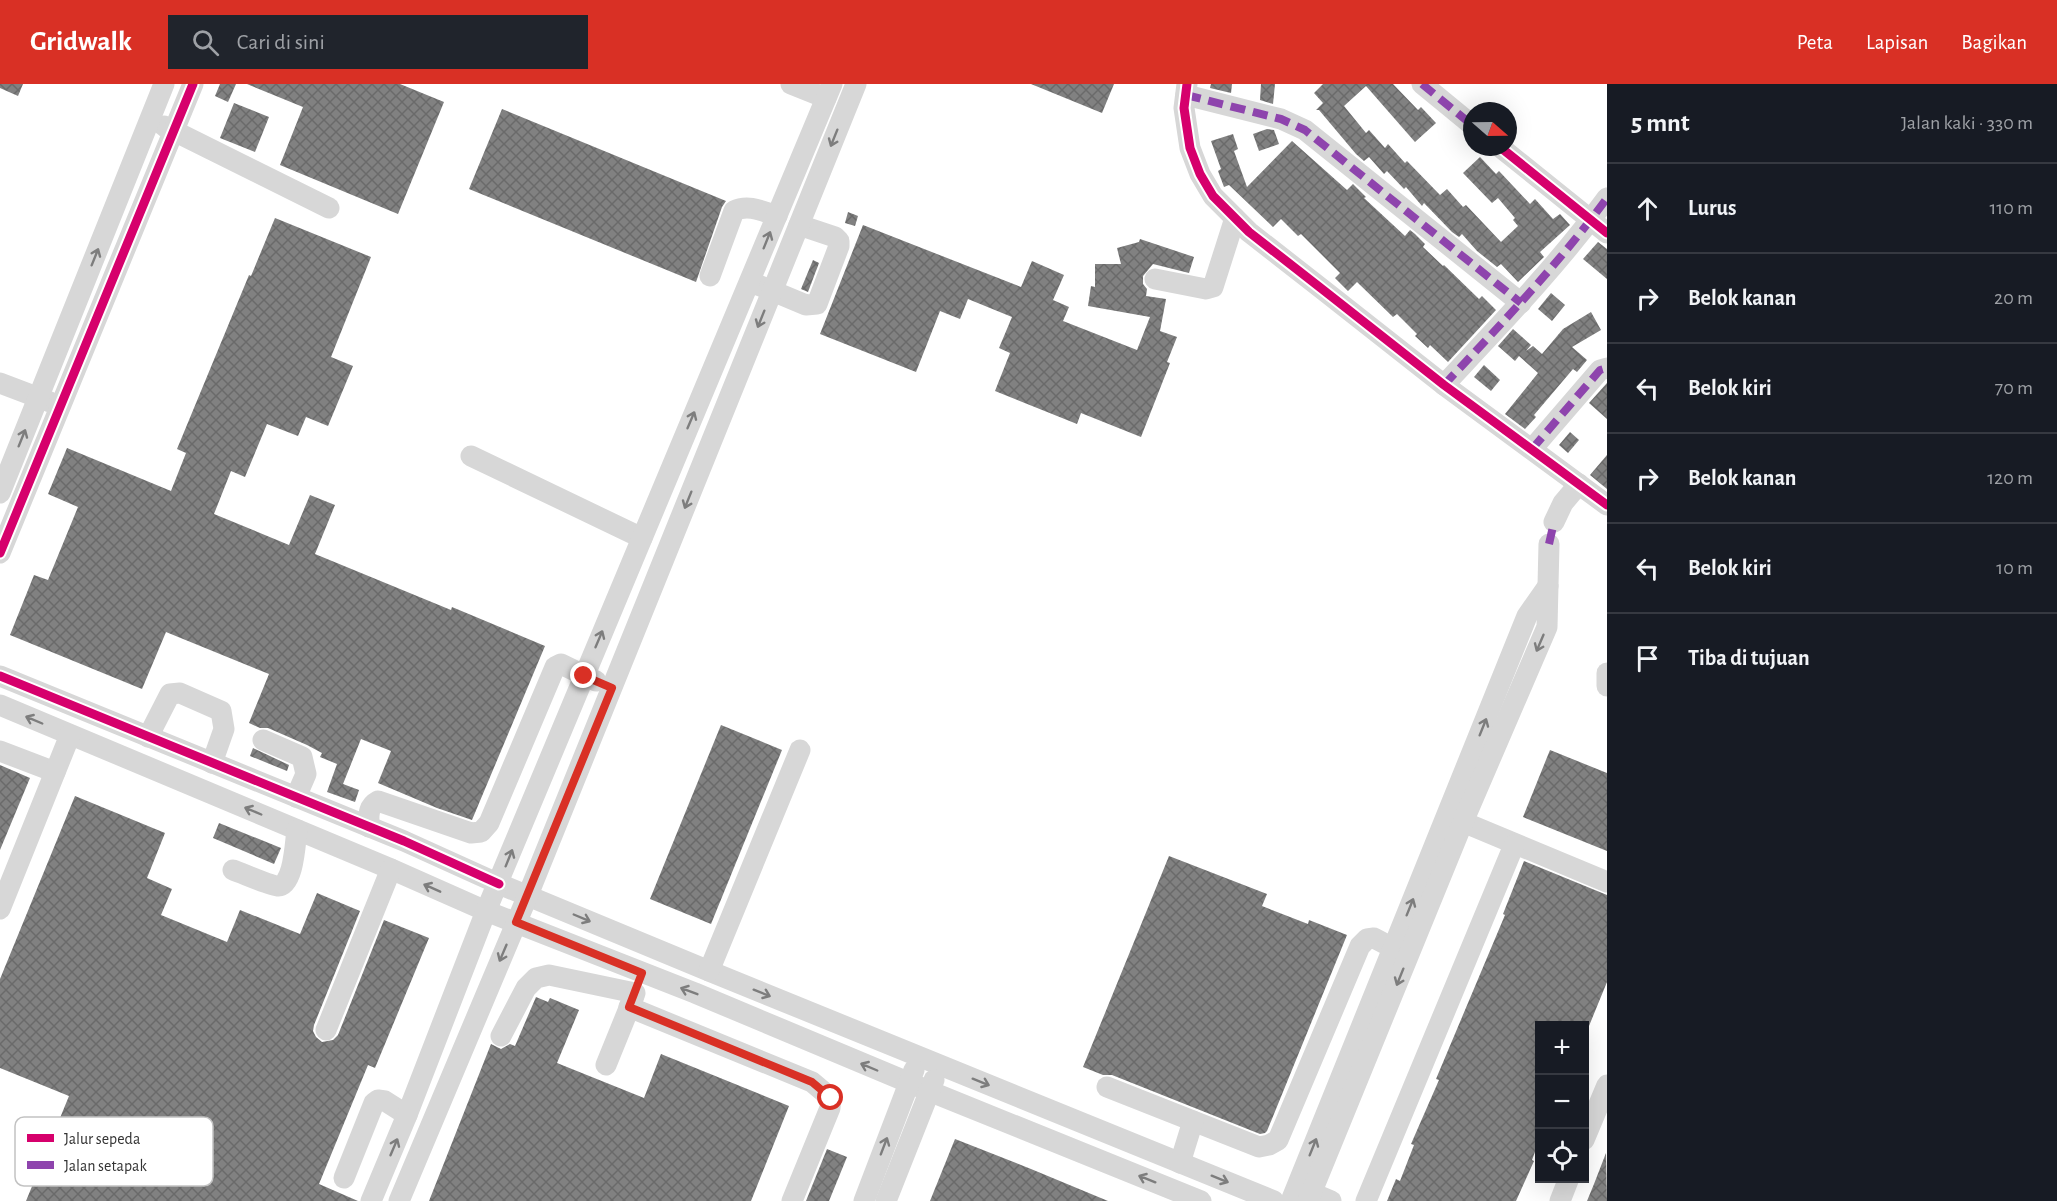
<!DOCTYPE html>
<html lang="id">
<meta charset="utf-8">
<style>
:root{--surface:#171b24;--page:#20242c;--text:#f1f3f6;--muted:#9ea1a6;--line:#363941;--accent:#d93025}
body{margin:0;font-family:"Alegreya Sans",sans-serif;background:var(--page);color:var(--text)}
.controls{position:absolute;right:18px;bottom:18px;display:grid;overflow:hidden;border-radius:0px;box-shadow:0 6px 24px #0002}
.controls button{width:54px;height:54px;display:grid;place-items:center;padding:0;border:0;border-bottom:2px solid var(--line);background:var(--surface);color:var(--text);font:30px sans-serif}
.compass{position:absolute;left:1463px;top:18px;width:54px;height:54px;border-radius:50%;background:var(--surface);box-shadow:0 6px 24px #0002;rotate:110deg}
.stop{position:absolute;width:18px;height:18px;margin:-14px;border:4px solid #d93025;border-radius:50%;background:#fff}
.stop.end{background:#d93025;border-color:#fff;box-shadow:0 2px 6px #0008}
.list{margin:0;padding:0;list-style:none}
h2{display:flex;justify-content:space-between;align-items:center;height:78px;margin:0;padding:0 24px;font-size:26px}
h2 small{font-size:20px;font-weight:400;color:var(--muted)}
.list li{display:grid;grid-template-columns:39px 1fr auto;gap:18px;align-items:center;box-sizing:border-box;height:90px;padding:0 24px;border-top:2px solid var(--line)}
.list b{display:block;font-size:22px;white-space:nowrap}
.list em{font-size:20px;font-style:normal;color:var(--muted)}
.icon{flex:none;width:33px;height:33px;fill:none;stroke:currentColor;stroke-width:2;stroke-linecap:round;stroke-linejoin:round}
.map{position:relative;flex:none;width:1607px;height:1117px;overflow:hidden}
header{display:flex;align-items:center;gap:36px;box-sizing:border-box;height:84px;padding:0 30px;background:var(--accent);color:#fff}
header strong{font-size:28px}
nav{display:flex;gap:33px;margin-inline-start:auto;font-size:21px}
.search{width:420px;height:54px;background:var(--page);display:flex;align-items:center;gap:15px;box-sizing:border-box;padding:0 21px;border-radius:0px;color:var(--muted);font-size:22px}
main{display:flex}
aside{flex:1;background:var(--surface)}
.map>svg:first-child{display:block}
.building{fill:url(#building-cross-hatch)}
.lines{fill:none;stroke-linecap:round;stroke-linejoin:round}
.minor{stroke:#d7d7d7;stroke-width:21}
.quiet{stroke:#8e44ad;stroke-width:8;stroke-dasharray:15 8;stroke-linecap:butt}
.cycleway-casing{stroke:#fff;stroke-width:13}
.cycleway{stroke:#d6006c;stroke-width:9}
.oneway{stroke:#7d7d7d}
.route{stroke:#d93025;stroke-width:8}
.key{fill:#fff;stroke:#c2c2c2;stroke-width:1.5}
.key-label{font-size:16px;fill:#333}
</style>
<header>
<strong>Gridwalk</strong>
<div class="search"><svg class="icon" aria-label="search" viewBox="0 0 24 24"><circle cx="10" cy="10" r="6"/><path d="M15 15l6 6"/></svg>Cari di sini</div>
<nav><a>Peta</a><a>Lapisan</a><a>Bagikan</a></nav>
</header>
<main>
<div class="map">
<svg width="1607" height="1117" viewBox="0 0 1607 1117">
<defs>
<pattern id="building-cross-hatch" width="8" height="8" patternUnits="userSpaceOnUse" patternTransform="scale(1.5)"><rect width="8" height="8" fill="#818181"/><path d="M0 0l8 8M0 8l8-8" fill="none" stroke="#6a6a6a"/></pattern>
</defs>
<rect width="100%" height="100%" fill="#fff"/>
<!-- building -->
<g class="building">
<polygon points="0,0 23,0 18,12 0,4"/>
<polygon points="220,0 236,0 228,18 215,12"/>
<polygon points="247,0 400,0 444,18 398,130 280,81 303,23"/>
<polygon points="1031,0 1114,0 1102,29"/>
<polygon points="1211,0 1232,0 1231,9 1210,4"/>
<polygon points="1261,0 1275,0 1273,20 1260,16"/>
<polygon points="1323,0 1393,0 1418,26 1421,23 1436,39 1415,58 1366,2 1344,22 1366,49 1369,46 1385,64 1388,60 1405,79 1407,77 1440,111 1447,105 1463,123 1466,121 1501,158 1518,142 1513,136 1515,134 1498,114 1492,119 1463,89 1480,73 1496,90 1499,87 1530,120 1535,115 1553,135 1560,130 1570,141 1540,168 1544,173 1518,198 1501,180 1497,183 1477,167 1462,150 1459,153 1452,148 1424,119 1422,122 1406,103 1404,105 1387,87 1384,90 1369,73 1364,77 1356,70 1319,26 1316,26 1323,19 1314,9"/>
<polygon points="234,19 269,33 255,68 220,54"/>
<polygon points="502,25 726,117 722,123 696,198 469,105"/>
<polygon points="1267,45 1274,46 1279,60 1259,67 1253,50"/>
<polygon points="1233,50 1238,65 1234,67 1247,103 1292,57 1347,106 1353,100 1366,113 1364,114 1405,152 1410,146 1415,150 1425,160 1423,163 1443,182 1444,181 1479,215 1482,212 1496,226 1448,278 1430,261 1428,264 1415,252 1417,250 1397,230 1393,233 1357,198 1348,207 1335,194 1340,189 1301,150 1298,152 1281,135 1273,143 1229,101 1224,103 1218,87 1221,85 1211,57"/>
<polygon points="848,128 858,132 855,142 845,139"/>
<polygon points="275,134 371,173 331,273 353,282 328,342 306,333 298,352 267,340 245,393 231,387 214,430 289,461 310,411 335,421 315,470 451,526 452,523 545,562 472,736 437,724 378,699 391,667 361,655 343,700 359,706 355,718 327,708 337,680 320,673 322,669 307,661 268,644 260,644 249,639 269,590 166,548 142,605 10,551 34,491 48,496 78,423 48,410 67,364 171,407 186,369 177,365 249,191 251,192"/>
<polygon points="863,141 1021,203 1032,177 1064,191 1053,216 1069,223 1063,237 1137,266 1150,233 1088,222 1091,202 1095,203 1095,180 1121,180 1117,164 1139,158 1140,155 1194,173 1189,189 1153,180 1143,192 1143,200 1147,205 1146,212 1166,215 1160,247 1177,253 1167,278 1170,279 1141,353 1081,329 1077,340 995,307 1010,269 999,264 1012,233 968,215 960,235 940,227 916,288 820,250"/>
<polygon points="1598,158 1607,165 1607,195 1583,175"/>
<polygon points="813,176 819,179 808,208 801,205"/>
<polygon points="1551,209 1565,221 1552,237 1538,225"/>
<polygon points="1591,228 1601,246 1572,263 1587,276 1577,288 1573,285 1534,331 1536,333 1525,345 1505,330 1538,289 1519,272 1515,277 1498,262 1513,245 1531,261 1526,267 1533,262 1542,270 1563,245"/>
<polygon points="1484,281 1500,296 1491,307 1474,293"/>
<polygon points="1607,299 1607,335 1589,319"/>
<polygon points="1570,348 1579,356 1568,369 1559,361"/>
<polygon points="1607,371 1607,405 1590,391"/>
<polygon points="721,641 782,666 711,840 650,815"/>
<polygon points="253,664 289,681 287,687 250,672"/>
<polygon points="1550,666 1607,689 1607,767 1523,733"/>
<polygon points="0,681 30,694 0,766"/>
<polygon points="75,712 165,749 147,794 172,805 161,831 227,858 240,826 300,850 317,809 360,827 314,941 313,947 316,953 322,958 333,956 338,951 384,836 429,854 375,984 368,981 319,1100 358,1117 26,1117 69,1012 0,984 0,895"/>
<polygon points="219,739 281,764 274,780 213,754"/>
<polygon points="1169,772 1267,810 1262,822 1308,840 1309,836 1347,851 1267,1047 1265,1049 1260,1050 1112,991 1103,991 1083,983"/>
<polygon points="1524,777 1607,811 1607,898 1589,942 1539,942 1539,1057 1532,1076 1534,1077 1516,1117 1387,1117 1396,1095 1400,1097 1414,1061 1411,1060 1439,996 1436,995 1505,831 1503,830"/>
<polygon points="536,913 548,918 550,914 579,926 557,979 644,1014 661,970 789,1022 751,1117 429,1117 491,960 501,965 510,960 515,962"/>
<polygon points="955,1055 1031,1085 1108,1117 930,1117"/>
<polygon points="827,1065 847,1073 829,1117 806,1117"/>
<polygon points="1606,1069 1607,1117 1587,1117 1594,1100"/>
</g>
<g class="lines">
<!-- minor -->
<g class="minor">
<polyline points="791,0 826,14"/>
<polyline points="1187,0 1184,24 1190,64 1200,90 1213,112 1249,148 1322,205 1444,301 1607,421"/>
<polyline points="1422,0 1472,41"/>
<polyline points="1186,11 1281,35 1305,46 1521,219"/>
<polyline points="164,42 329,124"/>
<polyline points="1500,63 1607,149"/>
<path d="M 710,192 L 734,127 C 748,120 762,127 777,132"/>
<polyline points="1155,195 1206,205 1213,203 1235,134"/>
<polyline points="758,201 806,221 817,220 839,162 839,157 835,153 799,141"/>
<polyline points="0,299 50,318"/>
<path d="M 1444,301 C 1500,241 1558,181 1607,114"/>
<polyline points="1532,365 1600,286 1607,284"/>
<polyline points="471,372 642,454"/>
<polyline points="0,409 164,0"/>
<polyline points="1554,438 1563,419 1579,400"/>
<polyline points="0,469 193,0"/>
<polyline points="1607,589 1607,602"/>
<polyline points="0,592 404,757 499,800 709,887 1274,1117"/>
<polyline points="0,621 391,785 486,827 695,909 929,1007 1201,1117"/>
<polyline points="148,653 170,610 180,609 221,627 224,645 212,679"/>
<polyline points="263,656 302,673 306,690 296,713"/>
<polyline points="0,667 55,688"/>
<polyline points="1463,738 1607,798"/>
<path d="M 369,743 C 369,732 367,723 378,717 L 471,749 L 481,748 L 489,739 L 555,583 L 561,580 L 596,597"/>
<path d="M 233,786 C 242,789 271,802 278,802 C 294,801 295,759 297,746"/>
<polyline points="0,825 70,651"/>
<polyline points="709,887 800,666"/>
<polyline points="629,923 812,998 831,1014 830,1024 792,1117"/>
<polyline points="326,946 391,785"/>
<polyline points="501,952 526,904 536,894 549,891 635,909"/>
<polyline points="606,981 634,912"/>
<polyline points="1107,1003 1259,1063 1269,1061 1278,1056 1360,862 1367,855 1374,854 1393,864"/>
<polyline points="1584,1056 1607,1001"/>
<polyline points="1180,1079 1193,1037"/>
<polyline points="344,1094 374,1019 378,1016 385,1017 407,1031"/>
<polyline points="1312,1109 1331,1117"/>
<polyline points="371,1117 407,1031 486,827 832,0"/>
<polyline points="399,1117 528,811 856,0"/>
<polyline points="864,1117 914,986"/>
<polyline points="886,1117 934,996"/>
<polyline points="1291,1117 1527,532 1548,502"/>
<polyline points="1308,1117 1463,738 1547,543 1549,460"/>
<polyline points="1366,1117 1514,761"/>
<polyline points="1560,1117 1569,1094"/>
</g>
<!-- quiet -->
<g class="quiet">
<polyline points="1422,0 1472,41"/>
<polyline points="1186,11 1281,35 1305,46 1521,219"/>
<path d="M 1444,301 C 1500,241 1558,181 1607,114"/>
<polyline points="1532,365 1600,286 1607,284"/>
<polyline points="1549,460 1554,438"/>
</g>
<!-- cycleway casing -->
<g class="cycleway-casing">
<g id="cycleway">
<polyline points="1187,0 1184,24 1190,64 1200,90 1213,112 1249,148 1322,205 1444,301 1607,421"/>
<polyline points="1500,63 1607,149"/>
<polyline points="0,469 193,0"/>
<polyline points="0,592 404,757 499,800"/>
</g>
</g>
<!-- cycleway -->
<use href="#cycleway" class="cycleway"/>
</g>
<!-- one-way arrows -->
<defs><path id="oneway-shaft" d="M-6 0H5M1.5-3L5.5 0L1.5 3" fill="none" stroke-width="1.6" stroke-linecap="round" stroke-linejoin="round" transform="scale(1.5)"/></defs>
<g class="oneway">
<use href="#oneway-shaft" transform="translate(834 54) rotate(112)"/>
<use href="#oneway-shaft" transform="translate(767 156) rotate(-68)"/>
<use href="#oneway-shaft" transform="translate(95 173) rotate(-68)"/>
<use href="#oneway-shaft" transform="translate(761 235) rotate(112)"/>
<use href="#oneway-shaft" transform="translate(691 336) rotate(-67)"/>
<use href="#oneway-shaft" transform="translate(22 354) rotate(-68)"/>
<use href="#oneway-shaft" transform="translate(688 416) rotate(112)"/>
<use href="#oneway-shaft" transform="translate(599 555) rotate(-67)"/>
<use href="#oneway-shaft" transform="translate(1540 559) rotate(113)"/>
<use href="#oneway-shaft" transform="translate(34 636) rotate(-157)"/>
<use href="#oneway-shaft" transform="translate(1483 643) rotate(-68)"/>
<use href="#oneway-shaft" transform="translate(253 727) rotate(-157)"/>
<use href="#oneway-shaft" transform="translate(509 774) rotate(-68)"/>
<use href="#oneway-shaft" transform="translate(432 804) rotate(-156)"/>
<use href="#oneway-shaft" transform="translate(1410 823) rotate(-68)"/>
<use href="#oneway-shaft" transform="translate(582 834) rotate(23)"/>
<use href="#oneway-shaft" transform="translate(503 869) rotate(113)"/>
<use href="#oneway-shaft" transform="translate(1400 893) rotate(112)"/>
<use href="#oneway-shaft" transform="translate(689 907) rotate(-159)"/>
<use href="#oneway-shaft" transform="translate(762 909) rotate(22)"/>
<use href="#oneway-shaft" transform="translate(869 983) rotate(-157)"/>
<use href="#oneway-shaft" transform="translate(981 998) rotate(22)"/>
<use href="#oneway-shaft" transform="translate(884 1062) rotate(-69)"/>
<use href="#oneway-shaft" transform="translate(394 1063) rotate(-67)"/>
<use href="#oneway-shaft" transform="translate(1313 1063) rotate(-68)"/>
<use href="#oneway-shaft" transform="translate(1147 1095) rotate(-158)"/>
<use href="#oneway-shaft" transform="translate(1220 1095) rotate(22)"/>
</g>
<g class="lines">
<!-- route -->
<polyline class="route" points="584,592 612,604 516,838 642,889 629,923 812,998 831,1014"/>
</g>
<!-- legend -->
<rect x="15" y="1033" width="198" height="69" rx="9" class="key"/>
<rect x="27" y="1050" width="27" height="8" fill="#d6006c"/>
<rect x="27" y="1077" width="27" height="8" fill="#8e44ad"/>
<g class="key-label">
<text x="64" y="1060">Jalur sepeda</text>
<text x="64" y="1087">Jalan setapak</text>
</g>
</svg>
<div class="controls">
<button>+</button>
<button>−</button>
<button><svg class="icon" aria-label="locate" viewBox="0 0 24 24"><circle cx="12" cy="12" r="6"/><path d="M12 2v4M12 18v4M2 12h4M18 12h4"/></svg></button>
</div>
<svg class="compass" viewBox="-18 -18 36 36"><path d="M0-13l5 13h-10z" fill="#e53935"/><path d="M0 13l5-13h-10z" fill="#9ea1a6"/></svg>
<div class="stop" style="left:831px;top:1014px"></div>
<div class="stop end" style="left:584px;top:592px"></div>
</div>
<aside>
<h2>5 mnt<small>Jalan kaki · 330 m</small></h2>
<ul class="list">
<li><svg class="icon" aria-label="ahead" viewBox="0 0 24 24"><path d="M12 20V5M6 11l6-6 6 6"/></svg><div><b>Lurus</b></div><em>110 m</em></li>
<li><svg class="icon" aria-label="right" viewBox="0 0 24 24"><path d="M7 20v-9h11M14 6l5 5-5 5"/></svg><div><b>Belok kanan</b></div><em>20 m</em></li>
<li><svg class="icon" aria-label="left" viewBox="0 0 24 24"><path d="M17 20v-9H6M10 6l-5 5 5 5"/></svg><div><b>Belok kiri</b></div><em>70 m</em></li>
<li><svg class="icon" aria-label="right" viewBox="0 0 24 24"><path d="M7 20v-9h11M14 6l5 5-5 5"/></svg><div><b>Belok kanan</b></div><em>120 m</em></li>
<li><svg class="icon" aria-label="left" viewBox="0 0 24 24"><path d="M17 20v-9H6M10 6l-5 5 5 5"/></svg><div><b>Belok kiri</b></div><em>10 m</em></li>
<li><svg class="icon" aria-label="arrive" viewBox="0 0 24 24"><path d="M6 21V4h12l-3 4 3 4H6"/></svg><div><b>Tiba di tujuan</b></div></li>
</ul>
</aside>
</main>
